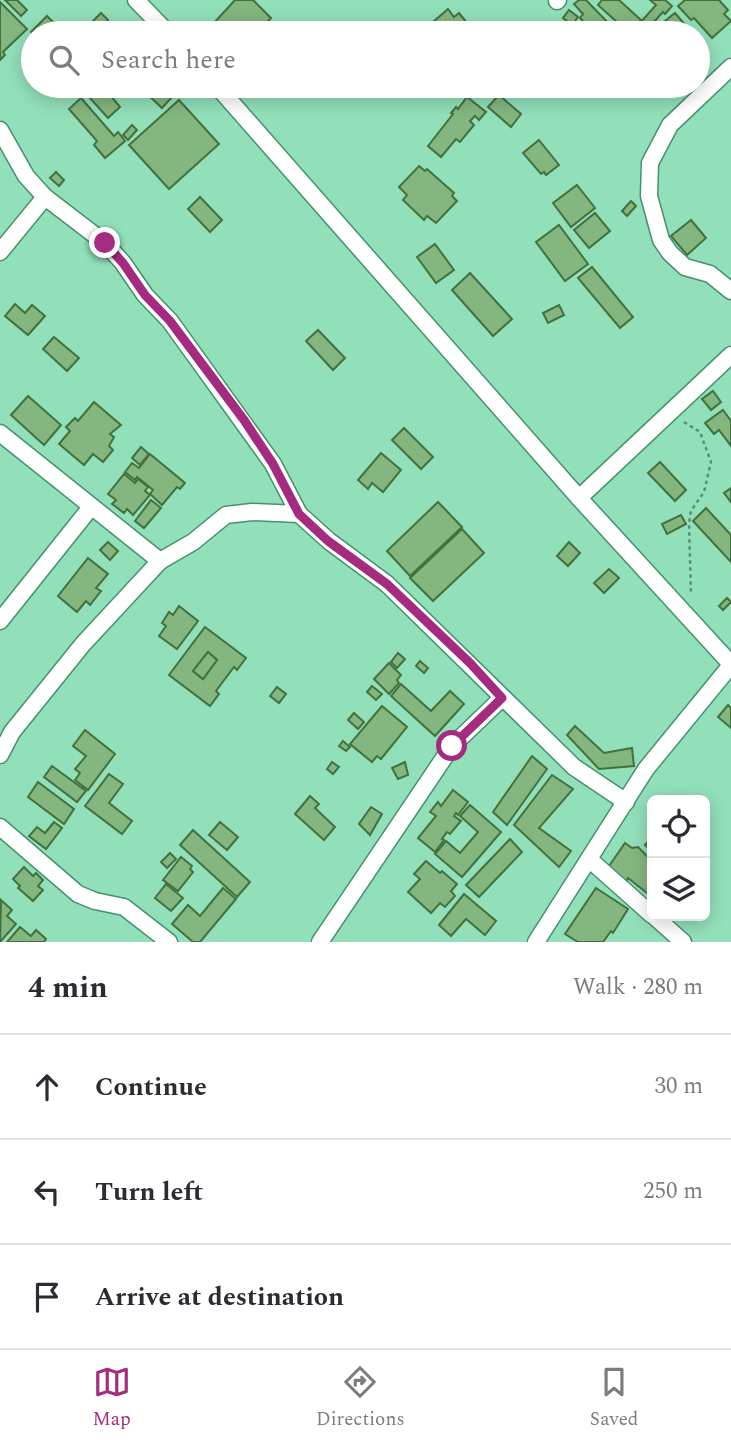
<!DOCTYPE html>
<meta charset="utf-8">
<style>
:root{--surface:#fff;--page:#f2f2f3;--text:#2b2b33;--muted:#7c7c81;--line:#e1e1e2;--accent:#a42b80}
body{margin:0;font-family:Spectral,serif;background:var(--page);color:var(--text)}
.controls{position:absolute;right:21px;bottom:21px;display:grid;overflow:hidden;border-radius:10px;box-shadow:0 4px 18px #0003}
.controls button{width:63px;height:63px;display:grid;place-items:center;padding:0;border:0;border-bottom:2px solid var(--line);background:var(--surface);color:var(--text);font:35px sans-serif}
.stop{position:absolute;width:21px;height:21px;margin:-16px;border:5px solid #a42b80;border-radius:50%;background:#fff}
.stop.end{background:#a42b80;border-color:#fff;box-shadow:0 2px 7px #0008}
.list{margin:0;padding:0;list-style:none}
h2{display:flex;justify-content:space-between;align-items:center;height:91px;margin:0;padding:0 28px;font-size:30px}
h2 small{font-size:23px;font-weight:400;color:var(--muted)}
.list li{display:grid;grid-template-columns:46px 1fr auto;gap:21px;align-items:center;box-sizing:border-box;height:105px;padding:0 28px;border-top:2px solid var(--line)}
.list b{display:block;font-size:26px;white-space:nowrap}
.list em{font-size:23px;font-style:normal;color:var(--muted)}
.icon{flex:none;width:38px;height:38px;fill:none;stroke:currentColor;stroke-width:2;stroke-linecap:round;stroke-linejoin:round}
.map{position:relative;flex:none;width:731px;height:942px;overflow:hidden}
.search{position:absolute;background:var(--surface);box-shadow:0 4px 18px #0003;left:21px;right:21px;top:21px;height:77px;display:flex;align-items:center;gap:18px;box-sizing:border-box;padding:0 24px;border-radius:38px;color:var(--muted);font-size:26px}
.sheet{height:406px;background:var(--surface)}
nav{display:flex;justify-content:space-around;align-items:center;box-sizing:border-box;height:98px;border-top:2px solid var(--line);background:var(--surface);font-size:19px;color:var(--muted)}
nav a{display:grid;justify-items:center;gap:4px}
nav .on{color:var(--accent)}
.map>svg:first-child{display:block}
.building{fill:#84b67f;stroke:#42713e;stroke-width:2;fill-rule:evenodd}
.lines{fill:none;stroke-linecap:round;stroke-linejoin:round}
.street-casing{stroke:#44916f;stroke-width:19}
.path{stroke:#588e74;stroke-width:2.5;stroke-dasharray:3.5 3.5;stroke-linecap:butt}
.street{stroke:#fff;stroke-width:16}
.route{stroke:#a42b80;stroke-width:9}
</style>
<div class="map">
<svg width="731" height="942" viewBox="0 0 731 942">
<rect width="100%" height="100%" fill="#92e0ba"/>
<!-- building -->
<g class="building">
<polygon points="5,0 17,0 27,10 21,16"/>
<polygon points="235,0 253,0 271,18 257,33 222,33 213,24"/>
<polygon points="579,0 586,0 618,33 594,33 580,18 583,14 574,4"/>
<polygon points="602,0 619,0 641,20 629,33 598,5"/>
<polygon points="650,0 665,0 672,6 665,14 663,12 644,33 631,33 656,5"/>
<polygon points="685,0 719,0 728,10 724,14 731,21 712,38 694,18 691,20 678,6"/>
<polygon points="0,2 27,29 3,52 5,55 0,60"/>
<polygon points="448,9 454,17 459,13 472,29 468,33 431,33 426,28"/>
<polygon points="569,10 578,17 572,25 563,18"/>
<polygon points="101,13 108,20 100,28 93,21"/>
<polygon points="675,13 692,33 659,33 655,29"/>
<polygon points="47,16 59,28 54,33 33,34 31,32"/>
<polygon points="83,86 109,86 105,89 120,107 108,118 81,88"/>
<polygon points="153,86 160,86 172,97 162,108 146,93"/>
<polygon points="499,95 521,114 511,127 488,107"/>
<polygon points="467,97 486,112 479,120 475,116 470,121 474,125 460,142 456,139 441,157 428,146 453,114 451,113 456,107 458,109"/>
<polygon points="81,98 114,136 118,132 125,141 105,158 94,145 97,141 69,109"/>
<polygon points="179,100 219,144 169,189 129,145"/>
<polygon points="132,125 137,130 128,140 123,135"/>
<polygon points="539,140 559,165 546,175 544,172 541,174 523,153"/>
<polygon points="419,166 425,171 427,169 454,193 452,196 457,201 436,223 427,216 424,220 403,200 407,195 399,187"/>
<polygon points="56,172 64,180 59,186 50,178"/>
<polygon points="577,185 595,208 571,227 553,203"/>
<polygon points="200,197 222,220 210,232 188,209"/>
<polygon points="631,201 636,206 627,216 622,211"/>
<polygon points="595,213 610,231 589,248 574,230"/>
<polygon points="691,220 706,238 687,255 671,236"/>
<polygon points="559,225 588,264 565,281 536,242"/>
<polygon points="435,244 454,270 436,283 417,257"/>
<polygon points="592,267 633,317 620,328 578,278"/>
<polygon points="470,273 512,319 493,336 452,290"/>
<polygon points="15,304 25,313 32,305 45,316 28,335 5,316"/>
<polygon points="559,305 564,315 548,323 543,313"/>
<polygon points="318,330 345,358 333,370 306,341"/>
<polygon points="54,337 79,358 67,371 43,349"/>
<polygon points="713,391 721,402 711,410 702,399"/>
<polygon points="28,396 61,425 44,445 11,415"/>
<polygon points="94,402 121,425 110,434 114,437 109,446 113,450 103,462 93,454 84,465 59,444 70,431 66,427 75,418 78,421"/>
<polygon points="723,410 731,421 731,446 719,430 714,434 705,423"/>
<polygon points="404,428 433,457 421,469 392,440"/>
<polygon points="141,447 149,454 140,465 132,458"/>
<polygon points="381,453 401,470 383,492 372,483 368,489 358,480"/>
<polygon points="150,454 185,483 180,489 177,487 162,505 150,494 153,490 137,477 135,480 125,472 132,463 139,468"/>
<polygon points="660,462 686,490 675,501 648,473"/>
<polygon points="124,474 135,483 138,479 148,487 145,491 150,495 133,515 127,509 124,513 112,504 116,500 108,494"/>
<polygon points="731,488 731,502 724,493"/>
<polygon points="151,500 161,508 144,528 135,521"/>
<polygon points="438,502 462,527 410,576 387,551"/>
<polygon points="706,508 731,535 731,562 693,521"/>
<polygon points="681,515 686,524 667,534 662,524"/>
<polygon points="462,529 484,553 433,601 410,578"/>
<polygon points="108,542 118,551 110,560 100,550"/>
<polygon points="569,542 580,553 568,566 557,556"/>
<polygon points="88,558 108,574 96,588 101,591 90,605 86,601 77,612 58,596"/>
<polygon points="609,569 619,578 604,593 594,583"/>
<polygon points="727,598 731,602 723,610 719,606"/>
<polygon points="179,606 198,621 177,649 159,636 166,626 162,623 169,612 173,615"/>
<path d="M 205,627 L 246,658 L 237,670 L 234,667 L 216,691 L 219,694 L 210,706 L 169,675 ZM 208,652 L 217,660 L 203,679 L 193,671 Z"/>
<polygon points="208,652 217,660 203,679 193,671"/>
<polygon points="398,653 405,659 397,668 391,662"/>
<polygon points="420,661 428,668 424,673 416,666"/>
<polygon points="389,663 401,675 397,680 399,683 389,694 374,679"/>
<polygon points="401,684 431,711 450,691 464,704 435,736 391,696"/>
<polygon points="372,686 382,694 376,700 367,692"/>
<polygon points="277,687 286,694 279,703 270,696"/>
<polygon points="728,705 731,708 731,728 718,717"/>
<polygon points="382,706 407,727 381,759 377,756 372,762 350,744"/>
<polygon points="354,713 364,722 358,729 348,720"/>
<polygon points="575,726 604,753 632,748 634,766 599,769 567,735"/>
<polygon points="85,730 115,754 88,790 75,780 80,773 75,769 86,756 73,746"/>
<polygon points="343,741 350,747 346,751 339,746"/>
<polygon points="532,756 547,769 507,825 493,812"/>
<polygon points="332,762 339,767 333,774 327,769"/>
<polygon points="405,762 408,775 398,779 392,768"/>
<polygon points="52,766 86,791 77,802 44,777"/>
<polygon points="109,774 123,784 109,803 132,821 122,834 85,806"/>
<polygon points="552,775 573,789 539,828 571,851 559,867 514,825"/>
<polygon points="38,782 74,809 64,824 28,797"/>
<polygon points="453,790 468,802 458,815 456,813 454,816 461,821 450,834 447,832 442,839 444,840 435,852 418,838 436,816 430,812 438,802 441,806"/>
<polygon points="310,796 319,804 315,808 335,827 324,840 295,814"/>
<polygon points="470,805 501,832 462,877 435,854 446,841 460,853 478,832 460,816"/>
<polygon points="371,807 382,814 370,835 359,824"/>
<polygon points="54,822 62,828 46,849 29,836 37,827 45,833"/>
<polygon points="220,822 238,837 227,850 209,835"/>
<polygon points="193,830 250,882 237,897 180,845"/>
<polygon points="652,837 652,852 645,845"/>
<polygon points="510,839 522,852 479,897 466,885"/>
<polygon points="625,843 632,848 638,847 648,857 652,852 652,897 628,878 625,885 607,869"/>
<polygon points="170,853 176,859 167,868 161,862"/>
<polygon points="181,857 192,866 190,869 193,872 178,891 163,880"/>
<polygon points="426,861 440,873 442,871 457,884 451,891 455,896 445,907 440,903 431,913 408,892 420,879 414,874"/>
<polygon points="24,867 33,876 36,873 43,880 38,886 43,890 33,901 18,888 20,886 13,879"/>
<polygon points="166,884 183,898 171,911 155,898"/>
<polygon points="223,888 236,899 200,942 193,942 172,924 188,905 200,916"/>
<polygon points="596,888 628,909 613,933 611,931 603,942 578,942 565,934"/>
<polygon points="464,894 496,921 485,935 466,919 451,936 439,925"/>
<polygon points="1,900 12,910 7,916 16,924 0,942"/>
<polygon points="20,927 31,936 36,930 46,939 44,942 7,942"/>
</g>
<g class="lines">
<!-- street casing -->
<g class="street-casing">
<g id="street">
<polyline points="136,0 168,33"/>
<polyline points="557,1 558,0"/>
<polyline points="731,67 670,125 650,163 649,196 661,240 670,253 685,267 710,274 731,291"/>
<polyline points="217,86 579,498 731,664"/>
<polyline points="0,130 26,176 45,197 105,243 123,263 145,295 170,321 273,464 299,514 252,512 226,515 193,542 160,561"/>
<polyline points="0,252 45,197"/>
<polyline points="0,433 160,561 83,644 12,732 0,755"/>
<polyline points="579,498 731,355"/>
<polyline points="299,514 329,541 387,584 574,767 626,802"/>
<polyline points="0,621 91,507"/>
<polyline points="0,827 78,894 95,901 124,907 169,942"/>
<polyline points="589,859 652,915"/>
<polyline points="654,916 683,942"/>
<polyline points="320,942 452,746 502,698"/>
<polyline points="536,942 646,769 731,665"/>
</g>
</g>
<!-- path -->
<polyline class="path" points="684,422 700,432 711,462 704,492 691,511 689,523 691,595"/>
<!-- street -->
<use href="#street" class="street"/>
</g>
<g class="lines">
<!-- route -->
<polyline class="route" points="105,243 123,263 145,295 170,321 244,420 273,464 299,514 328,541 387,584 470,663 502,698 452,746"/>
</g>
</svg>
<div class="controls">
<button><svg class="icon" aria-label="locate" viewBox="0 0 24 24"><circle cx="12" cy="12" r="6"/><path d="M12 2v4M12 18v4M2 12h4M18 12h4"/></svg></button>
<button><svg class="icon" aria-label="layers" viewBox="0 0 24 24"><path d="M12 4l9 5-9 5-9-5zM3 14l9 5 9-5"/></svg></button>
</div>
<div class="stop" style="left:452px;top:746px"></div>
<div class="stop end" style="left:105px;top:243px"></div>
<div class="search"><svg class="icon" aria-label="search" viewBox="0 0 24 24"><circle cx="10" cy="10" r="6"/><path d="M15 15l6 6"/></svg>Search here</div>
</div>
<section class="sheet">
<h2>4 min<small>Walk · 280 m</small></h2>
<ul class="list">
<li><svg class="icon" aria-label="ahead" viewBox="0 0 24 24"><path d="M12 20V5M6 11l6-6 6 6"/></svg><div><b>Continue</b></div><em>30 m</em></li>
<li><svg class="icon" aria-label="left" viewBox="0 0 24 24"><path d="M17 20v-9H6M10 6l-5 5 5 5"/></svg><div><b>Turn left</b></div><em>250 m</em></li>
<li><svg class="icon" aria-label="arrive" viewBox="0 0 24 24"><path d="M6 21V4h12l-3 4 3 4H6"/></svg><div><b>Arrive at destination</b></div></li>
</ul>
</section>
<nav>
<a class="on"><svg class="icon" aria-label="map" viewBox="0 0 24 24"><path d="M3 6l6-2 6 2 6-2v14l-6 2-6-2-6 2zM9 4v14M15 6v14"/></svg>Map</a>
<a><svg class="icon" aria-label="directions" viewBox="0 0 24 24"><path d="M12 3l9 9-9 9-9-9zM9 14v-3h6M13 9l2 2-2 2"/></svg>Directions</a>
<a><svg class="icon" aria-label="saved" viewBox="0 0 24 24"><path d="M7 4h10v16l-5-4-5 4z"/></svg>Saved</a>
</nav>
